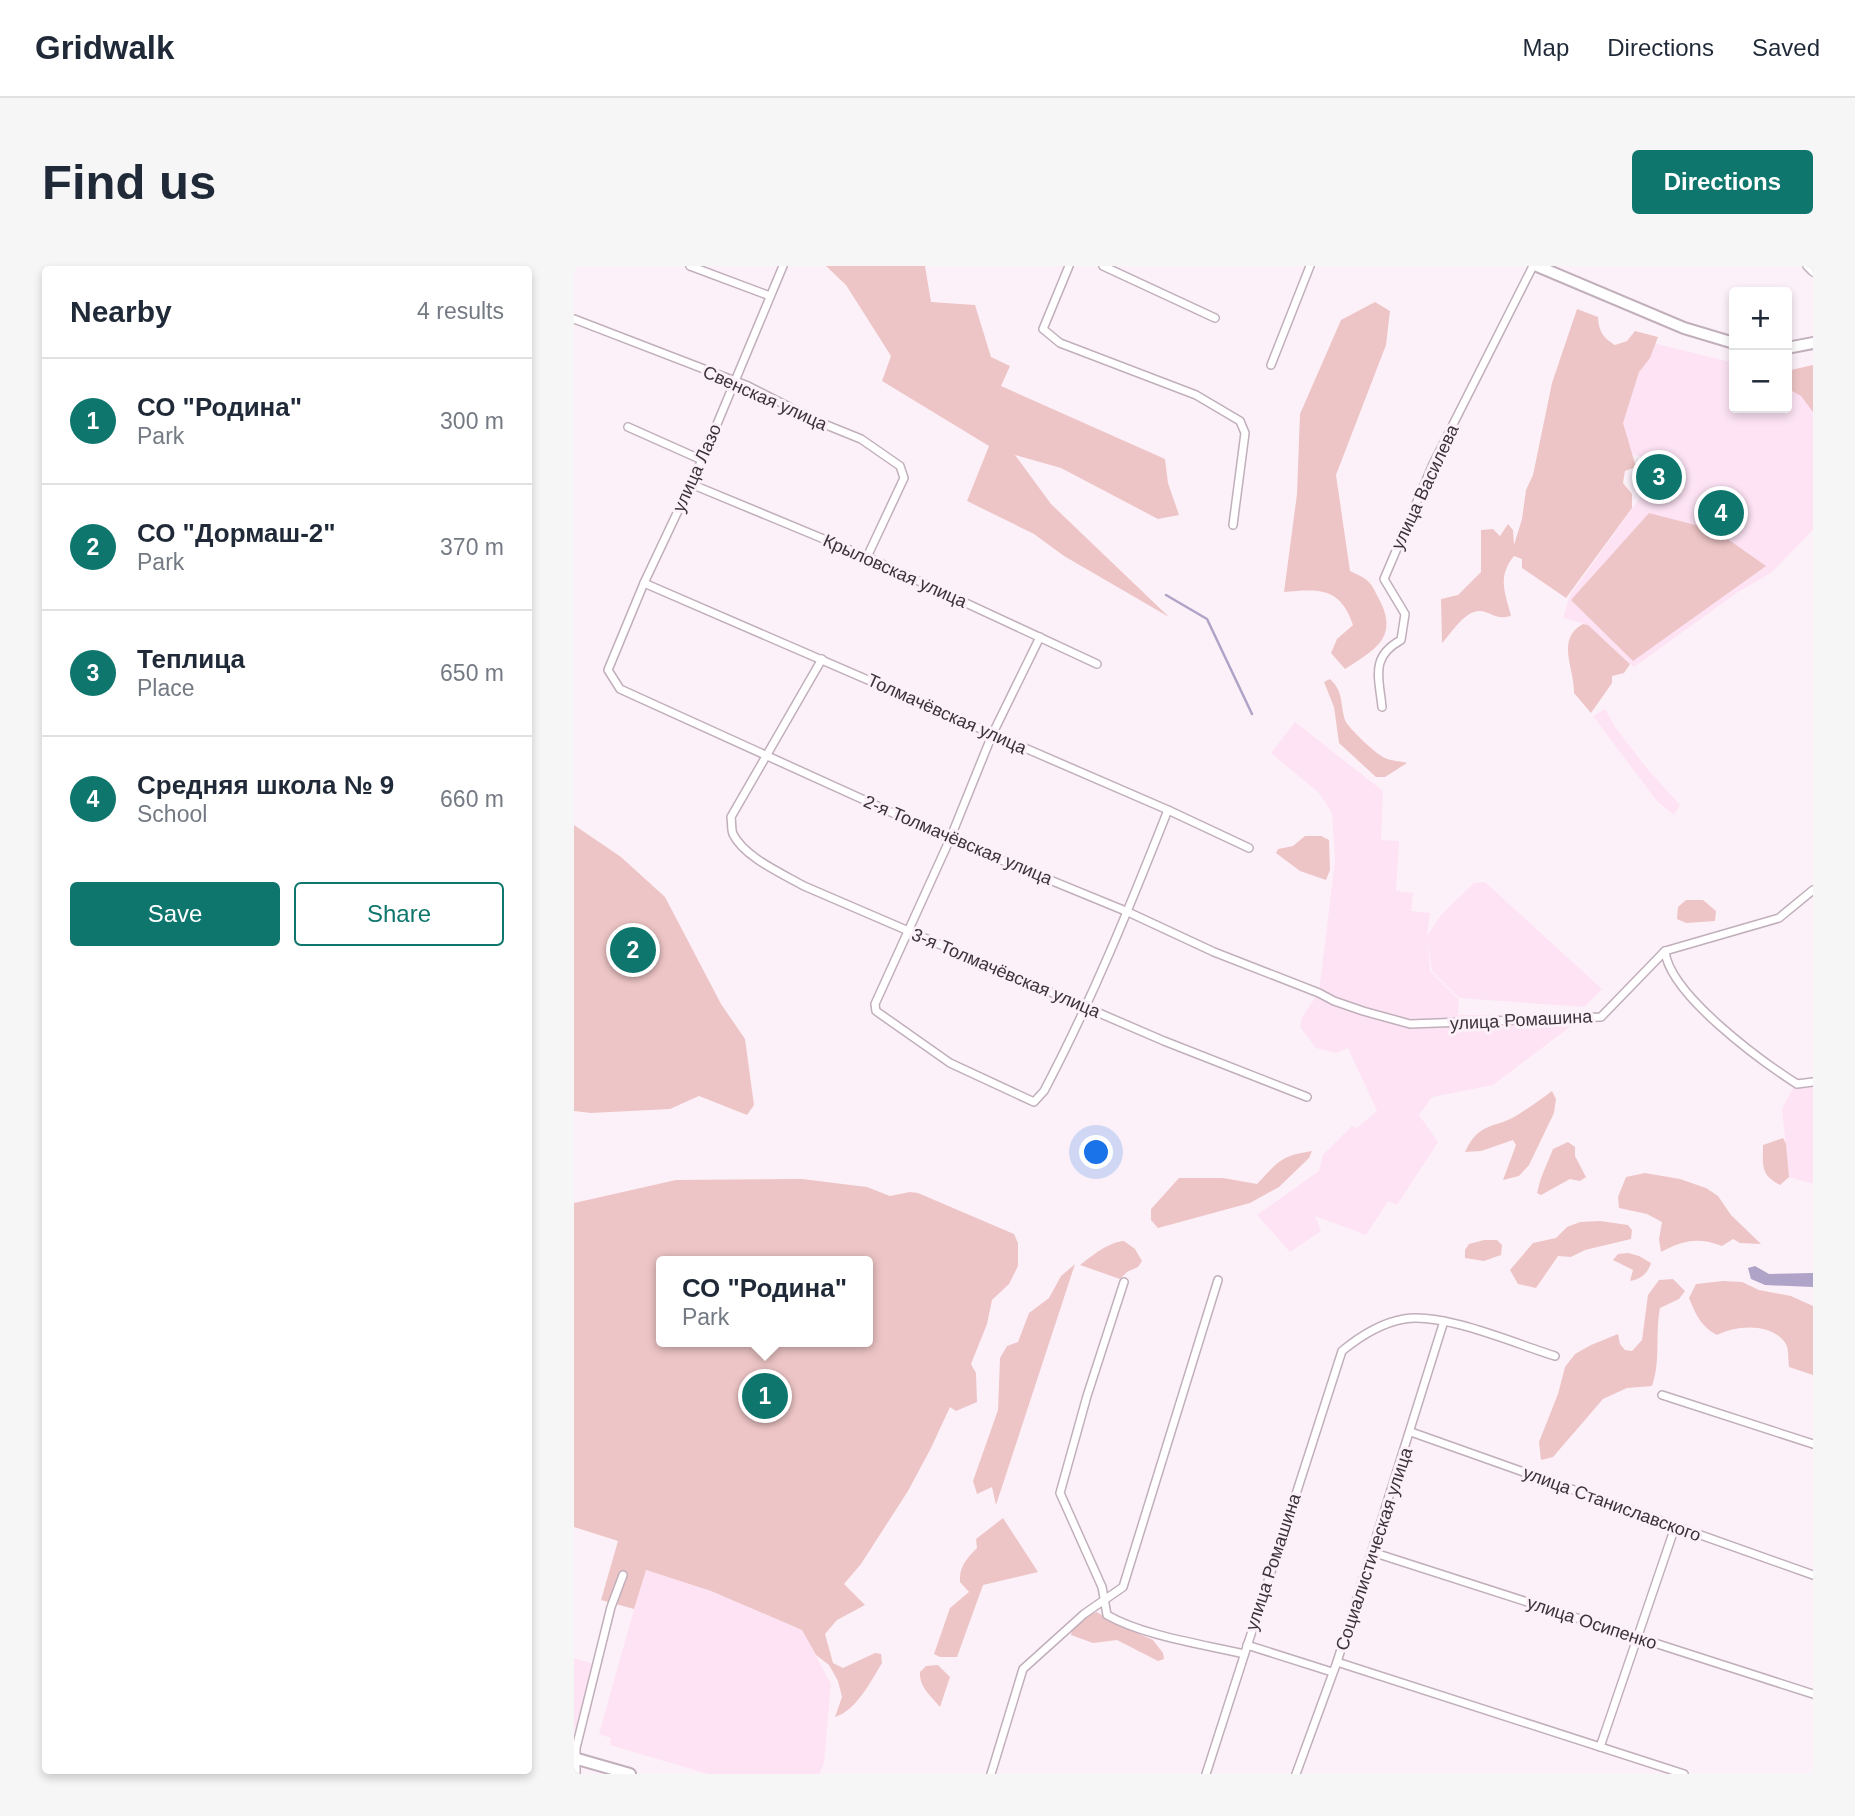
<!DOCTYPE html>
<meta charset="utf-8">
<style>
:root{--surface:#fff;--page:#f6f6f7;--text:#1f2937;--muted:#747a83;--line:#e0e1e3;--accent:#0f766e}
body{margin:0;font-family:Helvetica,sans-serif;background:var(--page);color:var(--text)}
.controls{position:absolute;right:21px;top:21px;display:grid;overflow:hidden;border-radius:7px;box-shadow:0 4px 10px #0003}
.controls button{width:63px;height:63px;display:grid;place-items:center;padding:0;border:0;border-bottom:2px solid var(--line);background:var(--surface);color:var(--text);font:35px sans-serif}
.you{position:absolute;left:523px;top:887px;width:24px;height:24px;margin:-18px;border:5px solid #fff;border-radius:50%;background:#1a73e8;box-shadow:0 0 0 10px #1a73e833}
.badge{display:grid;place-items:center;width:46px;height:46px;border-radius:50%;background:var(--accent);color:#fff;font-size:23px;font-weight:700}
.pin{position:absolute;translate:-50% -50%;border:4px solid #fff;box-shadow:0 2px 7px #0006}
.popup{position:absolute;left:82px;top:990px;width:217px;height:91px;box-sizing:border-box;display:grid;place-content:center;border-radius:7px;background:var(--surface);filter:drop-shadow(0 2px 5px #0005);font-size:23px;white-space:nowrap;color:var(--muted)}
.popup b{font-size:26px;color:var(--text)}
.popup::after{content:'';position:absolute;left:50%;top:100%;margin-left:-14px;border:14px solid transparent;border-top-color:var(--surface)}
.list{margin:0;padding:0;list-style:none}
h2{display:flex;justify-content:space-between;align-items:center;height:91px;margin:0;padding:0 28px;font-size:30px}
h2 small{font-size:23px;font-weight:400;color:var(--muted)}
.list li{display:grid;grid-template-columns:46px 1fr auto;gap:21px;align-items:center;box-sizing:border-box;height:126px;padding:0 28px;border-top:2px solid var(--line)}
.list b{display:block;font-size:26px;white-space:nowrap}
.list p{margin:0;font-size:23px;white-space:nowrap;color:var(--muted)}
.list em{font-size:23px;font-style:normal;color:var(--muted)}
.actions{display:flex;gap:14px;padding:21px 28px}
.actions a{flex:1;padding:16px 0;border:2px solid var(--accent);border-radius:7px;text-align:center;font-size:24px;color:var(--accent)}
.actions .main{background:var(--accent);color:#fff}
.map{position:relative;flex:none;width:1239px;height:1508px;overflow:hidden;border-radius:7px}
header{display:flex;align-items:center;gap:42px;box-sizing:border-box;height:98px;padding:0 35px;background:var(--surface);border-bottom:2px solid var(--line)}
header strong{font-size:33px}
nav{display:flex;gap:38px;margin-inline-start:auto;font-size:24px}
.intro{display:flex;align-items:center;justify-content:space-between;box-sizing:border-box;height:168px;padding:0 42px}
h1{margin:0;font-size:49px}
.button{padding:18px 32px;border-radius:7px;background:var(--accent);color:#fff;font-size:24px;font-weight:700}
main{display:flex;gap:42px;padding:0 42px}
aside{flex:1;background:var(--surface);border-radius:7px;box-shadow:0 4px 10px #0003}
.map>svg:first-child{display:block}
.built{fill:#fde3f4}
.green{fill:#eec5c6;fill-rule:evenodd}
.water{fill:#afa3c7}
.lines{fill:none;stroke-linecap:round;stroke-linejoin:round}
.stream{stroke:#afa3c7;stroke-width:2.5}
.street-casing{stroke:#c1afbb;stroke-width:10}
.secondary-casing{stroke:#c1afbb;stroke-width:14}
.street{stroke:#fff;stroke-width:7}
.secondary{stroke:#fff;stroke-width:10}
.labels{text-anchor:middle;stroke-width:6;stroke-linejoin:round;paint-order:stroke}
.street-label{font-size:18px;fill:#3b3338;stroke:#fdf1f9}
</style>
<header>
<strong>Gridwalk</strong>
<nav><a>Map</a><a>Directions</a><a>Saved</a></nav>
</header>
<div class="intro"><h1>Find us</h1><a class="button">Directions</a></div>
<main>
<aside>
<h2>Nearby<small>4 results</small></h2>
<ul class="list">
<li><span class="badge">1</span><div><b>СО &quot;Родина&quot;</b><p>Park</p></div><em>300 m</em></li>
<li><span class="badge">2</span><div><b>СО &quot;Дормаш-2&quot;</b><p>Park</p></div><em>370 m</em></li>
<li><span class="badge">3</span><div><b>Теплица</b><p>Place</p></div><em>650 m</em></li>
<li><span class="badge">4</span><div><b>Средняя школа № 9</b><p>School</p></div><em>660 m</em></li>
</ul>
<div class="actions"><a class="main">Save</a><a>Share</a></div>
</aside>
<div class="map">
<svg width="1239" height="1508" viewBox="0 0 1239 1508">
<rect width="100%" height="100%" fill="#fdf1f9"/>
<!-- built -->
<g class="built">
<polygon points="1075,76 1160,97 1160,142 1213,142 1213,105 1239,99 1239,264 1197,307 1164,326 1060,401 1014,359 989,352 996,329 1068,229 1071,191 1055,188 1048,157 1069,85"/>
<polygon points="1031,443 1041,461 1075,505 1106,539 1100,549 1083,535 1019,450"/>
<polygon points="721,456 809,525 807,574 825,575 822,625 839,627 837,645 856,647 853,670 867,649 900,617 911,616 1028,723 1010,741 885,732 858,705 854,675 856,705 885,734 884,749 1001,749 1001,757 919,819 858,831 845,849 864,876 823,939 814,935 792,969 741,950 747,965 716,986 683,949 745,905 749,889 778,860 783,862 803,845 774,782 763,787 742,782 726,761 728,751 745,726 761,595 758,547 745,527 697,487"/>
<polygon points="1239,821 1239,918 1215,911 1208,843 1219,822"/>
<polygon points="71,1304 137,1325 228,1364 257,1418 250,1497 245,1508 134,1508 36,1479 37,1472 25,1468"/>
<polygon points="0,1392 19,1398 1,1464 0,1464"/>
</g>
<!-- green -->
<g class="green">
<polygon points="252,0 351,0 357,36 401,39 417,91 436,100 427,120 591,193 594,217 605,249 584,253 487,202 441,189 477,238 595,351 490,290 460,268 393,235 415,180 308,115 317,90 272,19"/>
<path d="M 801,36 L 816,45 L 812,79 L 762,209 L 776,305 C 797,315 796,315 806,335 C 825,372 799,385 771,403 L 757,387 L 763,373 L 779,359 C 766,321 746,323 710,326 L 723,228 L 726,148 L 767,54 Z"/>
<path d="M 1003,43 L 1024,51 C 1025,65 1028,71 1041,79 L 1053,75 L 1061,65 L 1084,71 L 1076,92 L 1065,106 L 1049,157 L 1062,201 L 1051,205 L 1049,217 L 1058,228 L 1058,242 L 992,332 L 948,302 L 948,293 L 940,290 C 923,311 931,326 937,350 C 924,353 923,350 911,346 C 893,340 879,366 868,377 L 867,333 L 884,329 L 907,306 L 907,264 L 919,263 L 926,270 L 934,258 L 939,264 L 940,279 L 948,253 L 952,224 L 959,209 L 978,117 Z"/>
<polygon points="1239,99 1239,146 1227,130 1213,122 1213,105"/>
<polygon points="1075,247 1129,261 1145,267 1192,300 1059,395 997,334"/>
<path d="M 1009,358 L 1014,359 L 1056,398 L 1050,407 L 1038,410 L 1038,417 L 1017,447 L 1000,427 C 1001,403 981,373 1009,358 Z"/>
<path d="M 756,413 C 770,426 766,438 771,454 C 774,462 803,489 811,492 C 817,495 826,495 833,497 L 811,511 L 802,511 L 765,477 L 760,441 L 750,416 Z"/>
<polygon points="0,559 47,591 91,631 147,738 171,773 180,839 173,849 125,830 96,843 17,847 0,845"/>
<polygon points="731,570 747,570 755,574 756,604 752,614 726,605 702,587 704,583 719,580"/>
<polygon points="1112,634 1129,634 1142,645 1141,655 1112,657 1103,653 1104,641"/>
<path d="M 978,825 L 982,833 L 980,847 L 955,899 L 945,910 L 929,914 L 942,879 L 939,874 L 907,885 L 891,886 C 906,854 920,864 945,848 C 956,841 968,833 978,825 Z"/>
<path d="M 1209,872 L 1212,878 L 1215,911 L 1206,919 C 1186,909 1189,899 1189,879 Z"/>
<polygon points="994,876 1001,881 1001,890 1012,911 1006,915 996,913 967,929 963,927 967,912 979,883"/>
<path d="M 738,885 L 735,892 L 705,921 L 676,937 L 584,962 L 577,954 L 577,943 L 605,912 L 649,912 L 683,918 C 704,896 706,890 738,885 Z"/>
<path d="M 1071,907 L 1106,913 L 1132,922 L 1144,930 L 1157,949 L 1187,978 L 1166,977 L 1159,973 L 1148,980 C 1125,971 1109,974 1087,986 L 1085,973 L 1088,956 L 1073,948 L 1045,942 L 1044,931 L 1052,911 Z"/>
<path d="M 228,913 L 293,921 L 316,930 L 336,926 L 344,927 L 440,968 L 444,977 L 444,1000 L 435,1018 L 418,1034 L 413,1058 L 397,1098 L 402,1107 L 403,1136 L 382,1145 L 376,1141 L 357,1182 L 334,1225 L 287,1298 L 270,1318 L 291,1339 L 263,1354 L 251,1368 L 259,1397 L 269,1402 L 301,1387 L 307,1388 L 308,1397 C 297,1415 282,1445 261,1451 L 268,1431 L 264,1415 L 255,1399 L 242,1389 L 228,1364 L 137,1325 L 72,1304 L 60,1343 L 27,1334 L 44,1275 L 0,1261 L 0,937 L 102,914 ZM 88,995 L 294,995 L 294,1076 L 88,1076 Z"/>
<polygon points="1026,955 1054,959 1058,964 1057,973 1011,984 997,991 984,990 962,1022 944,1018 936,1004 959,977 982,972 993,961 1006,956"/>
<polygon points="910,974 923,974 928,979 927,989 910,995 891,992 891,984 895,978"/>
<path d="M 550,975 L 561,983 L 568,995 L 564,1001 L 553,1006 L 546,1013 L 506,999 C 518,990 534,976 550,975 Z"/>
<path d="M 1054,987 L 1065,990 L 1077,997 C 1074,1007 1066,1014 1056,1015 L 1059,1004 L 1039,994 L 1044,988 Z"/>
<polygon points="501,998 422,1239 418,1221 403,1228 399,1215 424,1144 426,1092 433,1080 444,1076 455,1047 475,1032 487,1010"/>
<path d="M 1099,1013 L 1111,1025 L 1105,1033 L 1086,1042 C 1081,1068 1087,1095 1078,1120 L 1053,1122 L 1029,1133 L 979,1191 L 967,1194 L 965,1176 L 984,1128 L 991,1101 L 1001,1088 L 1017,1079 L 1044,1068 L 1046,1078 L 1051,1084 L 1058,1085 L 1068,1074 L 1074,1029 L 1085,1014 Z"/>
<path d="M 1149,1015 L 1168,1016 L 1185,1024 L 1217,1030 L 1239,1040 L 1239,1109 L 1215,1101 C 1214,1094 1215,1084 1212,1078 C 1198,1056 1162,1059 1143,1069 C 1127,1061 1121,1047 1115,1032 L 1122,1018 Z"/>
<path d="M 429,1252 L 464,1306 L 409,1319 L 383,1391 L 366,1391 L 360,1388 L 376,1342 L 395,1326 L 386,1316 C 385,1301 392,1293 403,1282 L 402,1273 Z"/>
<path d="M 523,1346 L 540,1357 L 579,1374 L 589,1387 L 590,1393 L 584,1395 L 543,1374 L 519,1377 L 497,1369 C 499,1357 512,1350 523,1346 Z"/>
<path d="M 364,1399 L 376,1411 L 366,1441 C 357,1430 345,1421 346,1406 L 352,1400 Z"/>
</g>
<!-- water -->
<polygon class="water" points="1181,1000 1195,1008 1239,1007 1239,1021 1191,1019 1177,1013 1174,1002"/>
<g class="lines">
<!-- stream -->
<polyline class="stream" points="592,329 633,353 678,448"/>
<!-- street casing -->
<g class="street-casing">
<g id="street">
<polyline points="116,0 196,30"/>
<polyline points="209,0 128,194 70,317 34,404 46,423 376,573 554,646 640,686 745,727 760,735 789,745 836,758 1027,751 1091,685 1205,652 1239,624"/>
<polyline points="495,0 469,63 486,77 622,129 666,155 671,167 659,259"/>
<polyline points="529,0 641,52"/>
<polyline points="1233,0 1239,6"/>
<polyline points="0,53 174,120 245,156 287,173 326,200 330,212 293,291"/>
<polyline points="697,99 736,0"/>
<polyline points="54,161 128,194"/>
<polyline points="117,218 293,291 523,398"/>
<polyline points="70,317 594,544 675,582"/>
<path d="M 466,371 L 418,469 L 376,573 L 301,738 L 302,745 L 376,797 L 460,836 L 470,825 C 518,734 556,640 594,544"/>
<path d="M 248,393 L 157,551 C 158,556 157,563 159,568 C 170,591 209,608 230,620 L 590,775 L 733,831"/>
<path d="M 808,441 C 805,411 796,391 827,374 L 831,348 L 810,313 L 859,198 L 959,0"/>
<path d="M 1091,685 C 1095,728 1187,795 1223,818 L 1239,816"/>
<path d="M 550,1016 L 513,1130 L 486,1227 L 528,1321 L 533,1349 C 570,1370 628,1378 670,1388"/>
<polyline points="1088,1129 1239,1178"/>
<polyline points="837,1166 1239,1309"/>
<polyline points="798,1286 1239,1428"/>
<polyline points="673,1379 758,1406"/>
<polyline points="763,1396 1110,1508"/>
<polyline points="1026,1481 1101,1261"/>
<polyline points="2,1508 2,1482 37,1341 49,1309"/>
<polyline points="417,1508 449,1403 510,1348 549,1321 644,1014"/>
<path d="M 632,1508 L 768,1085 C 785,1071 807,1057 830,1053 C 869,1046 942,1078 981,1090"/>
<polyline points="722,1508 763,1396 870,1055"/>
</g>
</g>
<!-- secondary casing -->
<g class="secondary-casing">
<g id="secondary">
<polyline points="963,0 1110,62 1160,77"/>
<polyline points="1213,82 1239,77"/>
<polyline points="0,1492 56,1508"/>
</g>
</g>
<!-- street -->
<use href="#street" class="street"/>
<!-- secondary -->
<use href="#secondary" class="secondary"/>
</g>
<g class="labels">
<!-- street labels -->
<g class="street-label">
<text transform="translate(191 132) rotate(24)" y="6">Свенская улица</text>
<text transform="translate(123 202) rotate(-66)" y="6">улица Лазо</text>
<text transform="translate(851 221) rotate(-65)" y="6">улица Василева</text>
<text transform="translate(321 305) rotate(24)" y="6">Крыловская улица</text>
<text transform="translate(373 448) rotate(24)" y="6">Толмачёвская улица</text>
<text transform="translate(384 574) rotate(23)" y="6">2-я Толмачёвская улица</text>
<text transform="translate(432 707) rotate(23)" y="6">3-я Толмачёвская улица</text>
<text transform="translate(947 754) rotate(-3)" y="6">улица Ромашина</text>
<text transform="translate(1038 1238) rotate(20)" y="6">улица Станиславского</text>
<text transform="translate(800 1283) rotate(-72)" y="6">Социалистическая улица</text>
<text transform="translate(699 1296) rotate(-72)" y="6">улица Ромашина</text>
<text transform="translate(1018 1357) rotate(18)" y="6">улица Осипенко</text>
</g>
</g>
</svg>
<div class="controls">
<button>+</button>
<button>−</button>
</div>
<div class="you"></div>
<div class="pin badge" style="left:191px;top:1130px">1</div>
<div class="popup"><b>СО &quot;Родина&quot;</b>Park</div>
<div class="pin badge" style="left:59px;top:684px">2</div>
<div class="pin badge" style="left:1085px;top:211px">3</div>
<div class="pin badge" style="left:1147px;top:247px">4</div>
</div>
</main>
